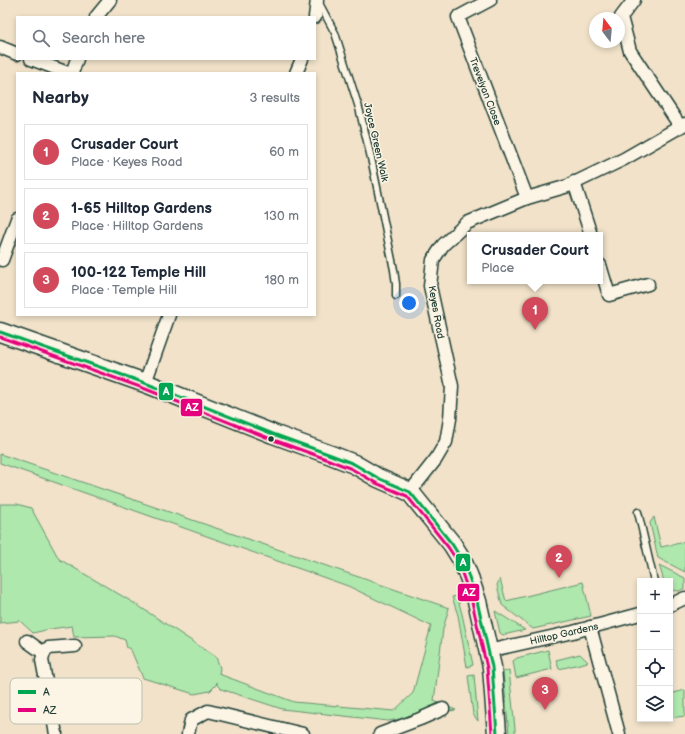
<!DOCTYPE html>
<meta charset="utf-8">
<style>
:root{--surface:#fff;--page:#f2f2f3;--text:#1f2937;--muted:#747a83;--line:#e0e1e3;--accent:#d1495b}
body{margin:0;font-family:"Balsamiq Sans",sans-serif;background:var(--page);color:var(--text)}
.controls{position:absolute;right:12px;bottom:12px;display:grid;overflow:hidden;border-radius:0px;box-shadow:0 2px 6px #0003}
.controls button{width:36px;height:36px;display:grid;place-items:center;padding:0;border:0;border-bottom:1px solid var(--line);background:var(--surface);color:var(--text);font:20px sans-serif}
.compass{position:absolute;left:589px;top:12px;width:36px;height:36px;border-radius:50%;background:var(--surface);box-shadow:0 2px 6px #0003;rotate:344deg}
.you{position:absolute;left:409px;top:303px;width:14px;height:14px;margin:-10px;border:3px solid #fff;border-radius:50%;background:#1a73e8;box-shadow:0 0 0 6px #1a73e833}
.badge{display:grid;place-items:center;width:26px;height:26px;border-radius:50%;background:var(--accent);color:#fff;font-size:13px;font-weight:700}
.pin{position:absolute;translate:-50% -33px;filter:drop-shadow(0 1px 2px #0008)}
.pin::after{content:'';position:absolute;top:21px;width:14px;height:12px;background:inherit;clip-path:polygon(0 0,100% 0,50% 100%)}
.popup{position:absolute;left:467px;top:232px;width:136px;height:52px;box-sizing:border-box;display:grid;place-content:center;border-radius:0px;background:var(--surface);filter:drop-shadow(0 1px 3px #0005);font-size:13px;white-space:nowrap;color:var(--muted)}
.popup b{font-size:15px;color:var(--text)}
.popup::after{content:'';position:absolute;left:50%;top:100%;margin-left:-8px;border:8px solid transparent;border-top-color:var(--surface)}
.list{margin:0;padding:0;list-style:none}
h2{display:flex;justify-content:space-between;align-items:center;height:52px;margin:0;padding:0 16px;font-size:17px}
h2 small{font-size:13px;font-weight:400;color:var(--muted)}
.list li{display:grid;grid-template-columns:26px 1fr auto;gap:12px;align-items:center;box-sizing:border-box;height:56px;margin:0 8px 8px;padding:0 8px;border:1px solid var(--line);border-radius:0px}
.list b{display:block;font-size:15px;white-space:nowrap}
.list p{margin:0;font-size:13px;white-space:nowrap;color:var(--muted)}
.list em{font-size:13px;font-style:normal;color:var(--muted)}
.icon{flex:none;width:22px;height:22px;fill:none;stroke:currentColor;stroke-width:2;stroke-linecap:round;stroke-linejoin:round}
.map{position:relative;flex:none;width:685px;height:734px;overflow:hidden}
.search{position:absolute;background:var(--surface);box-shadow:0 2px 6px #0003;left:16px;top:16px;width:300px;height:44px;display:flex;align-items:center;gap:10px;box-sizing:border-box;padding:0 14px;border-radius:0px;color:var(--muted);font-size:15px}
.panel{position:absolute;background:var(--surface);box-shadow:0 2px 6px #0003;left:16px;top:72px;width:300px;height:244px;border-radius:0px}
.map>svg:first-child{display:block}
.green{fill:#aee8ac;stroke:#669270}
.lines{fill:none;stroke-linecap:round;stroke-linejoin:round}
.lane-casing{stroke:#1f3d34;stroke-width:9}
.street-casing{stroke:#1f3d34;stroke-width:15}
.secondary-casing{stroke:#1f3d34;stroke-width:21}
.lane{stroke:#fcf5e5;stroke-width:6}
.street{stroke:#fcf5e5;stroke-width:12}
.secondary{stroke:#fcf5e5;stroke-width:18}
.bus-1-casing{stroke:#fcf5e5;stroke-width:6}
.bus-2-casing{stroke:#fcf5e5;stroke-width:6}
.bus-1{stroke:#00a651;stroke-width:3}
.bus-2{stroke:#e5007d;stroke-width:3}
.bus-dot{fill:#1f3d34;stroke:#fcf5e5;stroke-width:1.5}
.labels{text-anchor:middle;stroke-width:3;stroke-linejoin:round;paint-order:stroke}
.street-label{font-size:10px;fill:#1f3d34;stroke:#fcf5e5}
.key{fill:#fcf5e5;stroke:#babeb0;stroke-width:1}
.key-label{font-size:11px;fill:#1f3d34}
.line-badge{stroke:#fcf5e5;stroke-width:1.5}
.badge-label{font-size:11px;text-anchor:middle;font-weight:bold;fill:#fff}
</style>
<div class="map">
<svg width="685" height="734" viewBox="0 0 685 734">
<rect width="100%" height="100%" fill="#f1e2c9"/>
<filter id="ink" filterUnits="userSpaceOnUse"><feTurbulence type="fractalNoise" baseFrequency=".025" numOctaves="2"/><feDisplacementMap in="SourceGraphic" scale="8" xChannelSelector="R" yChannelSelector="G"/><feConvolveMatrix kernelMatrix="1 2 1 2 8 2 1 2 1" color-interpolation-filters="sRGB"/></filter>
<g filter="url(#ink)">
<!-- green -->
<g class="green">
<polygon points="0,454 449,608 443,629 434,701 456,710 388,721 282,709 221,689 217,685 217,682 216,685 210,691 194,694 143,678 130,648 127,648 125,640 115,636 74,637 72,626 50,629 33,633 20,621 0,623 0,504 17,504 31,508 59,559 134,603 216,657 220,668 219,674 294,702 394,711 413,693 431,626 348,586 0,463"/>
<polygon points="654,517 661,547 685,542 685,572 658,558 650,523"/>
<polygon points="659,565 685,578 685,588 679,591 670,590 670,581 664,581"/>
<polygon points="500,579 506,601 583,582 591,616 533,629 502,605 497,585"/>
<polygon points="457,596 462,614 473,665 467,667 458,615 452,597"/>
<polygon points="495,611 525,630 503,635 500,633"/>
<polygon points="548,650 552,669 516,678 513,661 517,658"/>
<polygon points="580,654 588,662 559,669 556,660"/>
<polygon points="509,670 515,729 515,734 509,734 503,672"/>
<polygon points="474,675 478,721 473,714 468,676"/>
<polygon points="685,690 685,716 670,718 670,694"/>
</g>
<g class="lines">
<!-- lane casing -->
<g class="lane-casing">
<g id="lane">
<polyline points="319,3 335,33 359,108 371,158 394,270 396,284 396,296"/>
<polyline points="638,512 654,581"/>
</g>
</g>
<!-- street casing -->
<g class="street-casing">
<g id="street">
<polyline points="490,0 458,17 527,198"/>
<polyline points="634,0 621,17 630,51 680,126"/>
<polyline points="96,17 110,0"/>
<polyline points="315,17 317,0"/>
<polyline points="0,47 17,54"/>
<polyline points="31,59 68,73"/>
<polyline points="72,73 77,59"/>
<polyline points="296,73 302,59"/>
<polyline points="574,182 591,235"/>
<polyline points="2,260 17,219"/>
<polyline points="600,265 609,295 648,284"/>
<polyline points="145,383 169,315"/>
<polyline points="410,492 436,459 446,442 450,419 452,386 430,286 433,260 443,245 467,223 527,198 568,186 624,159 685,124"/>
<polyline points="670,605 685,598"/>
<polyline points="590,627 619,734"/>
<polyline points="27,641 44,653"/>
<polyline points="488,651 573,632 640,614"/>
<polyline points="56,734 42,660 44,653 48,648 75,646"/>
<polyline points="188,734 191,720 208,711 303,734"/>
<polyline points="380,734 420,719 443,709"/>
</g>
</g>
<!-- secondary casing -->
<g class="secondary-casing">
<polyline id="secondary" points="0,332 145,383 273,434 331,455 354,464 378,478 410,492 452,544 462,560 469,577 477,601 492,667 497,734"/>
</g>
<!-- lane -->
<use href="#lane" class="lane"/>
<!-- street -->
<use href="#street" class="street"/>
<!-- secondary -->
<use href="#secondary" class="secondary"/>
<!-- bus-1 casing -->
<g class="bus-1-casing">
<polyline id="bus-1" points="0,332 145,383 273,434 331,455 354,464 378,478 410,492 452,544 462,560 469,577 477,601 492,667 497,734"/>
</g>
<!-- bus-2 casing -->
<g class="bus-2-casing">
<polyline id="bus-2" points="0,337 143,388 271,439 329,460 352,469 376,483 407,496 448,547 458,562 464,579 472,602 487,668 492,734"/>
</g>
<!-- bus-1 -->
<use href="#bus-1" class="bus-1"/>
<!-- bus-2 -->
<use href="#bus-2" class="bus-2"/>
</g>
</g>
<!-- markers -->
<circle class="bus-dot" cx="271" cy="439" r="3.5"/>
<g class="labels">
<!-- street labels -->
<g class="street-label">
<text transform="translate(486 91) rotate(69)" y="4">Trevelyan Close</text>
<text transform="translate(377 142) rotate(77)" y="4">Joyce Green Walk</text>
<text transform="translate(437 312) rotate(80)" y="4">Keyes Road</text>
<text transform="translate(564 633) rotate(-13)" y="4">Hilltop Gardens</text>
</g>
</g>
<!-- legend -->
<rect x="10" y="678" width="132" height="46" rx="6" class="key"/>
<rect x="18" y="690" width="18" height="4" fill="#00a651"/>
<rect x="18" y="708" width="18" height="4" fill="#e5007d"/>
<g class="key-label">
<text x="43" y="696">A</text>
<text x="43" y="714">AZ</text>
</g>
<g class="line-badge">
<rect x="158" y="382" width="16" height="19" rx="4" fill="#00a651"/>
<rect x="180" y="398" width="23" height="19" rx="4" fill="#e5007d"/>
<rect x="455" y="553" width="16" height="19" rx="4" fill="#00a651"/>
<rect x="457" y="583" width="23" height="19" rx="4" fill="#e5007d"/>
</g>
<g class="badge-label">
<text x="166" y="395">A</text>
<text x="192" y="411">AZ</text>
<text x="463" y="566">A</text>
<text x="469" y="596">AZ</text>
</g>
</svg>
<div class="controls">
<button>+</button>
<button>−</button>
<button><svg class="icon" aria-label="locate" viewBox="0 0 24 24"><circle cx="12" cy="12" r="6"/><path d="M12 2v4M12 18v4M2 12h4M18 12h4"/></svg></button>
<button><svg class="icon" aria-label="layers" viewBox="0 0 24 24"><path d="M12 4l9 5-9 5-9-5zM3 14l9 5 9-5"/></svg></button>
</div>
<svg class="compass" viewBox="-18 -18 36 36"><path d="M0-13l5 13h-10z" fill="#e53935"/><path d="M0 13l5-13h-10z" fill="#747a83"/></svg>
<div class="you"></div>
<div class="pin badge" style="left:535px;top:330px">1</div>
<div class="popup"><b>Crusader Court</b>Place</div>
<div class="pin badge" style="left:559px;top:578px">2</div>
<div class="pin badge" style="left:545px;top:710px">3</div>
<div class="search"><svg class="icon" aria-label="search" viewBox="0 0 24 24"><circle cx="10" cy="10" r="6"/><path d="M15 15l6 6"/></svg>Search here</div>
<section class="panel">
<h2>Nearby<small>3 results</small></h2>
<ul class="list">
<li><span class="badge">1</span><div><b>Crusader Court</b><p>Place · Keyes Road</p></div><em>60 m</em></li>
<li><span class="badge">2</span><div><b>1-65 Hilltop Gardens</b><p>Place · Hilltop Gardens</p></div><em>130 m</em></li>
<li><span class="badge">3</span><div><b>100-122 Temple Hill</b><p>Place · Temple Hill</p></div><em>180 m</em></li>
</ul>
</section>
</div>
